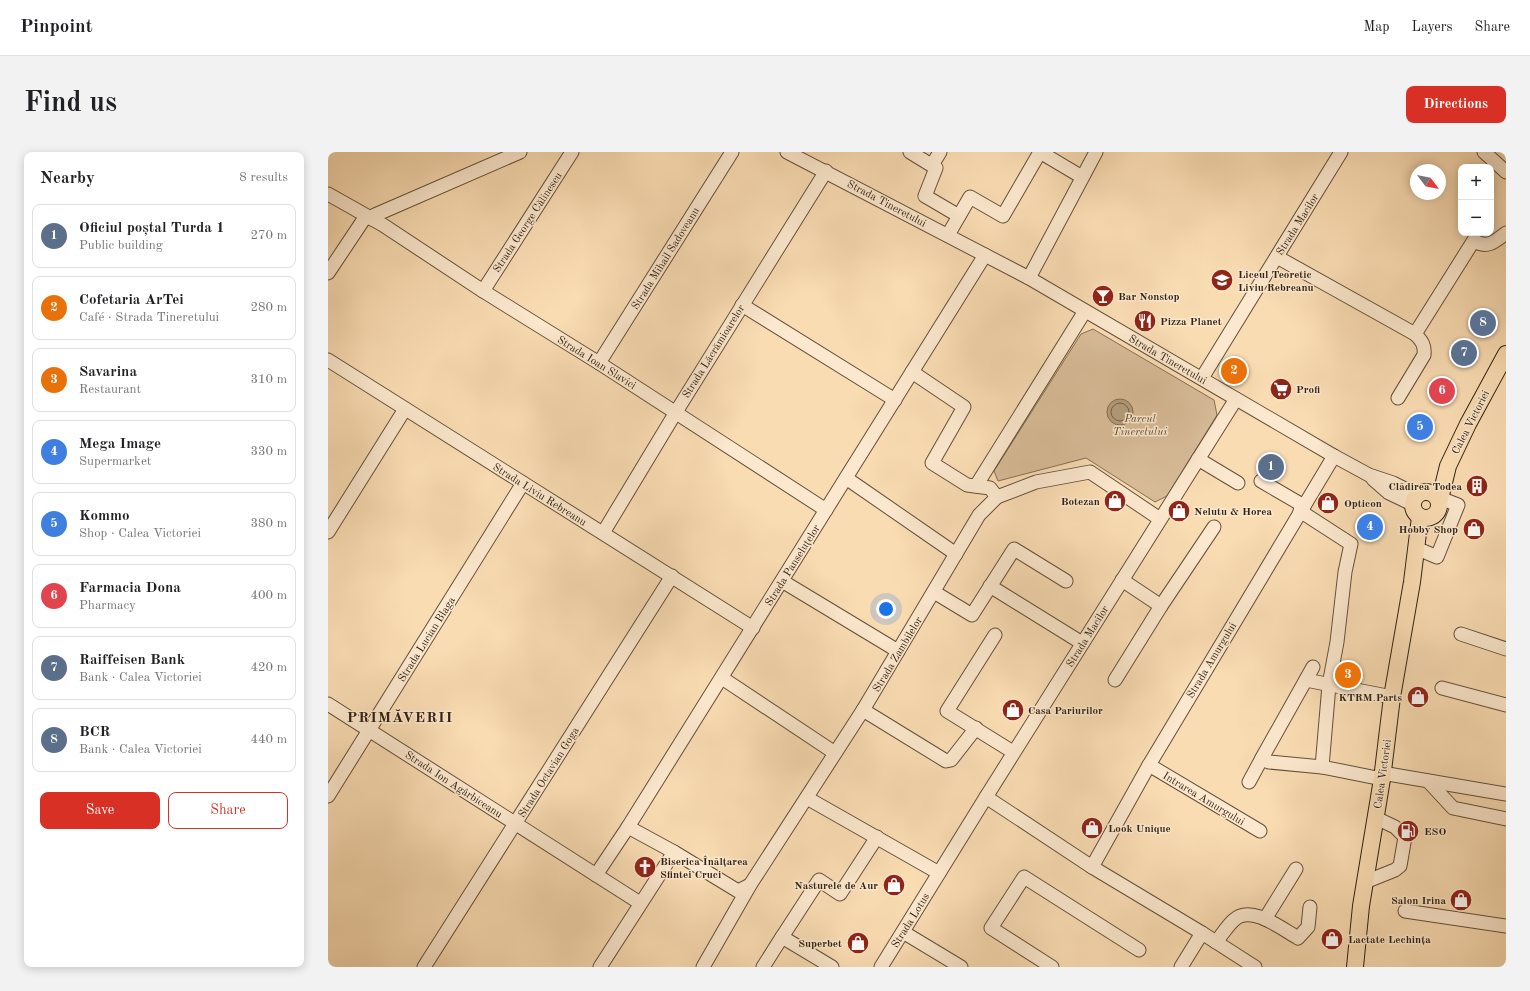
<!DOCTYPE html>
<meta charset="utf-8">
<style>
:root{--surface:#fff;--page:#f2f2f2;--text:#202124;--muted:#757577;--line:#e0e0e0;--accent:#d93025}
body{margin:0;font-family:"Old Standard TT",serif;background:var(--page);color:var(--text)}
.controls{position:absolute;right:12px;top:12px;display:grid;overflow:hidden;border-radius:8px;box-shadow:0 2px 10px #0003}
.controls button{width:36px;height:36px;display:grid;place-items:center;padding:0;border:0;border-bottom:1px solid var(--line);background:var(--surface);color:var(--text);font:20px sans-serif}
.compass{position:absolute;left:1082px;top:12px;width:36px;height:36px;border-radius:50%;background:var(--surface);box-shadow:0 2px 10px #0003;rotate:122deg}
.you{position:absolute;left:558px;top:457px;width:14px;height:14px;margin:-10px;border:3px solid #fff;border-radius:50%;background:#1a73e8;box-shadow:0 0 0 6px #1a73e833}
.badge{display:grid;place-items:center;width:26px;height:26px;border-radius:50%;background:var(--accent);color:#fff;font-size:13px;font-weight:700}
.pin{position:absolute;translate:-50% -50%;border:2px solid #fff;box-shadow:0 1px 4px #0006}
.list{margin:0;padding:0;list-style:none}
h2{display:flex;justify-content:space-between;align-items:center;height:52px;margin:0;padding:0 16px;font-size:17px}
h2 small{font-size:13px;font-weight:400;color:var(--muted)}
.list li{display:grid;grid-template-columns:26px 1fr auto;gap:12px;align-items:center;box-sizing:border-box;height:64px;margin:0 8px 8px;padding:0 8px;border:1px solid var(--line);border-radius:8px}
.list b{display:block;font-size:15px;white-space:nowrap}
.list p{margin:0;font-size:13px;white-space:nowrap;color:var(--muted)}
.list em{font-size:13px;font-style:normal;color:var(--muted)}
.actions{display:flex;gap:8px;padding:12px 16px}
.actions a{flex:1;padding:9px 0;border:1px solid var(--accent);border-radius:8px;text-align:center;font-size:14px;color:var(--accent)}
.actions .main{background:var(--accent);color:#fff}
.map{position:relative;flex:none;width:1178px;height:815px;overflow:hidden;border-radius:8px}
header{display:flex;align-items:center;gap:24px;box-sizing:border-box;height:56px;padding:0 20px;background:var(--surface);border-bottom:1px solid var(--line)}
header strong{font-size:19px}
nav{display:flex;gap:22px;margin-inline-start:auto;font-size:14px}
.intro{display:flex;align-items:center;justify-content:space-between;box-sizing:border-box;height:96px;padding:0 24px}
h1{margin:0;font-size:28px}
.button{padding:10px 18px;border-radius:8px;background:var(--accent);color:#fff;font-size:14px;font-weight:700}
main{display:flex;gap:24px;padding:0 24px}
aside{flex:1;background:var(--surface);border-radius:8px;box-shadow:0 2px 10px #0003}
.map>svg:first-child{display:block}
.green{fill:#d8bc98;stroke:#846f55}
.water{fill:#b69d7c;stroke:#816c52}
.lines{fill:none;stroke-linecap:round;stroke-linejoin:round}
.shore{stroke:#746047;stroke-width:1}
.minor-casing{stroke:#63503a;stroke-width:15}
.major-casing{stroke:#312212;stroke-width:18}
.minor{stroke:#fce8ce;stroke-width:13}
.major{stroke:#fadcb3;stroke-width:16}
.labels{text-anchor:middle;stroke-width:3;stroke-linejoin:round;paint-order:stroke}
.street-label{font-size:11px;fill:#312212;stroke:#fce8ce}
.poi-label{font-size:11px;font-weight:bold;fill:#312212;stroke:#fce8ce;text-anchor:start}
.park-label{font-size:11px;font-style:italic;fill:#5b4834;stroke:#fce8ce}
.district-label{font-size:15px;font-weight:bold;letter-spacing:1px;fill:#312212;stroke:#fce8ce}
</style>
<header>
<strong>Pinpoint</strong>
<nav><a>Map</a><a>Layers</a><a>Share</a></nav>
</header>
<div class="intro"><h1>Find us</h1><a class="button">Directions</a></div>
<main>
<aside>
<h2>Nearby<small>8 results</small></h2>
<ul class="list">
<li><span class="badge" style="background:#5c6f8a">1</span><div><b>Oficiul poștal Turda 1</b><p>Public building</p></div><em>270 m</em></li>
<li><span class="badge" style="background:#e8710a">2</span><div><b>Cofetaria ArTei</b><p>Café · Strada Tineretului</p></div><em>280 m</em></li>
<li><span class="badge" style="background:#e8710a">3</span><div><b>Savarina</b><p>Restaurant</p></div><em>310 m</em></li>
<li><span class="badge" style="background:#3f7fe0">4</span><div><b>Mega Image</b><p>Supermarket</p></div><em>330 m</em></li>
<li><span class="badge" style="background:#3f7fe0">5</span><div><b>Kommo</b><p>Shop · Calea Victoriei</p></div><em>380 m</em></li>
<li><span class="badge" style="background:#e0444e">6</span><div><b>Farmacia Dona</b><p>Pharmacy</p></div><em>400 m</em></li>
<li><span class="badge" style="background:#5c6f8a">7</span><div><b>Raiffeisen Bank</b><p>Bank · Calea Victoriei</p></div><em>420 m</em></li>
<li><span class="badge" style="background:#5c6f8a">8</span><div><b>BCR</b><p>Bank · Calea Victoriei</p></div><em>440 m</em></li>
</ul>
<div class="actions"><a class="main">Save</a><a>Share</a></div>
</aside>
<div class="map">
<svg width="1178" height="815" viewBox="0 0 1178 815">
<rect width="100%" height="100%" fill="#fadcb3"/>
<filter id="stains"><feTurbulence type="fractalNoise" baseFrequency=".005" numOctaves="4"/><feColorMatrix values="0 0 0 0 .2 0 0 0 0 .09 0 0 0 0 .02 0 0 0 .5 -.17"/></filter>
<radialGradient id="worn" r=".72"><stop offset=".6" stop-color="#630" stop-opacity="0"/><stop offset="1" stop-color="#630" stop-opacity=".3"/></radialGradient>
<!-- green -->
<polygon class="green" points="765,177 886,248 889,263 839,344 827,350 758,306 670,329 666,319 753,182"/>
<!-- water -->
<circle class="water" cx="792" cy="260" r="13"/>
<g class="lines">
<!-- shore -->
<circle class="shore" cx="792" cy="260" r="9"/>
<!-- minor casing -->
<g class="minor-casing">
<g id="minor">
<polyline points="459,0 701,126 1006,304 1041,323 1065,331 1089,343"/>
<polyline points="582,0 608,16 597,44 631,64"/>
<polyline points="1156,0 1178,20"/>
<polyline points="604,13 612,0"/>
<polyline points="0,42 55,73 155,139 271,211 498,358"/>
<polyline points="44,67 47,63 192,0"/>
<polyline points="620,83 642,45 675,64 712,0 754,25"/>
<path d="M 949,105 L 1087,182 C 1094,189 1097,193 1096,203 L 1070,246"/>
<polyline points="0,121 38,64"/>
<polyline points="701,126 768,0"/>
<polyline points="155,139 244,0"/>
<polyline points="414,153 567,248"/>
<path d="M 1087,182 L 1146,88 C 1158,98 1168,89 1178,81"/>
<polyline points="0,208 425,476"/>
<polyline points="271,211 404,0"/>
<polyline points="584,220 636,255 604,311 639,333 662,336 669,345"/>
<polyline points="874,226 1013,0"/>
<polyline points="870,307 910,331"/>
<polyline points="518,326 628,402"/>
<polyline points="1045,327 1061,341 1084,352"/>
<polyline points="933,329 976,354"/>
<polyline points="648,334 757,159"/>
<polyline points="972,359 1023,392 1017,420 1009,490 1001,533 994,615"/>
<polyline points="0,380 77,257"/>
<polyline points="275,381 348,260 498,19"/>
<polyline points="1095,399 1109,405 1130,353 1112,346"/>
<polyline points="454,429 570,499"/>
<polyline points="662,434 754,491"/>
<polyline points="606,440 644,463 686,397 738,429"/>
<polyline points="833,454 886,375"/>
<polyline points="1133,482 1178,497"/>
<polyline points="667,483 619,559 685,600"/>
<polyline points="394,526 507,601"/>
<polyline points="787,528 833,454 794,428"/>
<polyline points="978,528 1064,545"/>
<polyline points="1114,536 1178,553"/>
<polyline points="0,552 312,751"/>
<polyline points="535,558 618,609 623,608 648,576"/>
<polyline points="934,606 985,515"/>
<polyline points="821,613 932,679"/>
<polyline points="1054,621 1178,642"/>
<polyline points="1100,629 1125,656 1178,667"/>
<polyline points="921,630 934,606 941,610 994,615 1054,627"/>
<polyline points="0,644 195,331"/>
<polyline points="658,645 764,715 874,781 927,815"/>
<polyline points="479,646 611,721"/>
<polyline points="300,675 346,700 410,739 422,733"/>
<polyline points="764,715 821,613 1006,304"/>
<polyline points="268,723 300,675 657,103"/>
<polyline points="1037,730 1067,718 1072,714 1077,685 1067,675 1048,666"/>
<polyline points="1077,759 1178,774"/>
<polyline points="937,767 968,717"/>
<polyline points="575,780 633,815"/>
<polyline points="454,785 491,728 512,742 549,685"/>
<path d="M 888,790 C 894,783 899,774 906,768 C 923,752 954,777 970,786 L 980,775 L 982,755"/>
<polyline points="96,815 344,424"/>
<polyline points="272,815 346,700"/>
<polyline points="375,815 422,733 535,558 651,363 669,345 708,330 762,320 832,367"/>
<polyline points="435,815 454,785 504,815"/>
<polyline points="553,815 658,645 908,247"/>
<polyline points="724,815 663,776 696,725 811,798"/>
<polyline points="853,815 874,781"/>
</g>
</g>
<!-- major casing -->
<g class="major-casing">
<g id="major">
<circle cx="1098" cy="353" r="13"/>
<polyline points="1111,351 1120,314 1140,272 1178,202"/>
<polyline points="1027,815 1033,754 1054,627 1064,545 1084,430 1092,365"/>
</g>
</g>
<!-- minor -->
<use href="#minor" class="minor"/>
<!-- major -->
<use href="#major" class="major"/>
</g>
<!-- icons -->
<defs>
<g id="school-disc" transform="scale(1.15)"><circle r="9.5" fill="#8f2418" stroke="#fce8ce"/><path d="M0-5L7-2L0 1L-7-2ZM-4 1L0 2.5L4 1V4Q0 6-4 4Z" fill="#fff"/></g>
<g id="bar-disc" transform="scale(1.15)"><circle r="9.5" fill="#8f2418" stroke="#fce8ce"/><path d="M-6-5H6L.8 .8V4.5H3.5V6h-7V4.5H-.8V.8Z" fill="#fff"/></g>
<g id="restaurant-disc" transform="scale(1.15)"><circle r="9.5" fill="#8f2418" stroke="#fce8ce"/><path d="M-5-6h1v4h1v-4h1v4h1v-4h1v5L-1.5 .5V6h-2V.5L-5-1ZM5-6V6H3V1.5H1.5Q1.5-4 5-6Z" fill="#fff"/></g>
<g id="supermarket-disc" transform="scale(1.15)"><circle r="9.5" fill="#8f2418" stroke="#fce8ce"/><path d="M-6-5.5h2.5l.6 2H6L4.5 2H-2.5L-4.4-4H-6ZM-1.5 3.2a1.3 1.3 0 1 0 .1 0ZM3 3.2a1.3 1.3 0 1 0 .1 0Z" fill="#fff"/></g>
<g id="building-disc" transform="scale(1.15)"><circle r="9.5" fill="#8f2418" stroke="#fce8ce"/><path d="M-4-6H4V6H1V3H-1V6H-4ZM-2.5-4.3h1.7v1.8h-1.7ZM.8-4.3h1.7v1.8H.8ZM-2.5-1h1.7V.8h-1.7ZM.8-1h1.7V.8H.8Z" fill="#fff"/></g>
<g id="shop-disc" transform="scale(1.15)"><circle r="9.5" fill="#8f2418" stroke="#fce8ce"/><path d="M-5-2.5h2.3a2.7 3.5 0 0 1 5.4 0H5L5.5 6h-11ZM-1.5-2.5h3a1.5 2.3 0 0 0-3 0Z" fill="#fff"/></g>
<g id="fuel-disc" transform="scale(1.15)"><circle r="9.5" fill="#8f2418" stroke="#fce8ce"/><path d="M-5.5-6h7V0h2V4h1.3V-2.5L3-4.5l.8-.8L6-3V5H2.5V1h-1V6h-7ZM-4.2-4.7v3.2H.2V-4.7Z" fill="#fff"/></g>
<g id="church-disc" transform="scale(1.15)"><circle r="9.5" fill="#8f2418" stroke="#fce8ce"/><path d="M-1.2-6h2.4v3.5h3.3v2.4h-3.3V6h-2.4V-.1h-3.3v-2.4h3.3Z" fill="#fff"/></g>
</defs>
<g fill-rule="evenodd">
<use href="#school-disc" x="894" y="128"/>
<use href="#bar-disc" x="775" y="144"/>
<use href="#restaurant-disc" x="817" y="169"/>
<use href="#supermarket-disc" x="953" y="237"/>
<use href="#building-disc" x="1149" y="334"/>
<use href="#shop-disc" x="787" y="349"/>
<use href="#shop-disc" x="1000" y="351"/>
<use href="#shop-disc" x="851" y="359"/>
<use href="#shop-disc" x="1146" y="377"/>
<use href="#shop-disc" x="1090" y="545"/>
<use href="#shop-disc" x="685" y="558"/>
<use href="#shop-disc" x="764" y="676"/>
<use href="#fuel-disc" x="1080" y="679"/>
<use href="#church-disc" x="317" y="715"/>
<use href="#shop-disc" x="566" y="733"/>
<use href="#shop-disc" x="1133" y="748"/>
<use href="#shop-disc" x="1004" y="787"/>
<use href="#shop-disc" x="530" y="791"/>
</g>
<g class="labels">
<!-- street labels -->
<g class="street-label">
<text transform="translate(559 51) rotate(28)" y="4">Strada Tineretului</text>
<text transform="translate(199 70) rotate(-57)" y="4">Strada George Călinescu</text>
<text transform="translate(969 72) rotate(-58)" y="4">Strada Macilor</text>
<text transform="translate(337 106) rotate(-58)" y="4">Strada Mihail Sadoveanu</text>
<text transform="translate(385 199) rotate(-58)" y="4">Strada Lăcrămioarelor</text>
<text transform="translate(840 207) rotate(30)" y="4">Strada Tineretului</text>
<text transform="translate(269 210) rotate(32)" y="4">Strada Ioan Slavici</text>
<text transform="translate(1142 270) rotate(-63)" y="4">Calea Victoriei</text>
<text transform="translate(212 342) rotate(32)" y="4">Strada Liviu Rebreanu</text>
<text transform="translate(464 413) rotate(-58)" y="4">Strada Panseluțelor</text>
<text transform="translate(759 484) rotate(-58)" y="4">Strada Macilor</text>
<text transform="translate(98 487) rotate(-58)" y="4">Strada Lucian Blaga</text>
<text transform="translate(569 502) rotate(-59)" y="4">Strada Zambilelor</text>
<text transform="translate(883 508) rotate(-59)" y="4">Strada Amurgului</text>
<text transform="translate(220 620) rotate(-58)" y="4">Strada Octavian Goga</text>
<text transform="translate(1054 622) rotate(-82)" y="4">Calea Victoriei</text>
<text transform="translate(126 632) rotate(33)" y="4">Strada Ion Agârbiceanu</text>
<text transform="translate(876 646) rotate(31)" y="4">Intrarea Amurgului</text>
<text transform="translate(582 768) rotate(-58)" y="4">Strada Lotus</text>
</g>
<!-- poi labels -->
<g class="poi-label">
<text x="910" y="126">Liceul Teoretic<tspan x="910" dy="13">Liviu Rebreanu</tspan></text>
<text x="790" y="148">Bar Nonstop</text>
<text x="832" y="173">Pizza Planet</text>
<text x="968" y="241">Profi</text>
<text x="1134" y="338" text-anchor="end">Clădirea Todea</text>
<text x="772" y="353" text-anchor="end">Botezan</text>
<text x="1016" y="355">Opticon</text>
<text x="866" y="363">Nelutu &amp; Horea</text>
<text x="1130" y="381" text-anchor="end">Hobby Shop</text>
<text x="1074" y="549" text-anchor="end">KTRM Parts</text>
<text x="700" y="562">Casa Pariurilor</text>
<text x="780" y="680">Look Unique</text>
<text x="1096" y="683">ESO</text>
<text x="332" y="713">Biserica Înălțarea<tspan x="332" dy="13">Sfintei Cruci</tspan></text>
<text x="550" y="737" text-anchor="end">Nasturele de Aur</text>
<text x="1118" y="752" text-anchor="end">Salon Irina</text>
<text x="1020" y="791">Lactate Lechința</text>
<text x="514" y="795" text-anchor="end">Superbet</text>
</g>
<!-- park labels -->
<g class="park-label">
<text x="812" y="270">Parcul<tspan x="812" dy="13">Tineretului</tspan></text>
</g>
<!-- district labels -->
<g class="district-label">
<text x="72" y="570">PRIMĂVERII</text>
</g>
</g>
<rect width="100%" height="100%" filter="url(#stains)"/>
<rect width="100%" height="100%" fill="url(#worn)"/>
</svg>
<div class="controls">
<button>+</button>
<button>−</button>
</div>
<svg class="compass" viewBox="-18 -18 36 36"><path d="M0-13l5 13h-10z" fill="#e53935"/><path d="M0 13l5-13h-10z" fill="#757577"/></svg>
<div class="you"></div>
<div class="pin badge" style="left:943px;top:315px;background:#5c6f8a">1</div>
<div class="pin badge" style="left:906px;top:219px;background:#e8710a">2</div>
<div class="pin badge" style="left:1020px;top:523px;background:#e8710a">3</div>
<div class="pin badge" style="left:1042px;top:375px;background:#3f7fe0">4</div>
<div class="pin badge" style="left:1092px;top:275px;background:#3f7fe0">5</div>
<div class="pin badge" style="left:1114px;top:239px;background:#e0444e">6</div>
<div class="pin badge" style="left:1136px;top:201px;background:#5c6f8a">7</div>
<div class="pin badge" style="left:1155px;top:171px;background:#5c6f8a">8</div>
</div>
</main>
